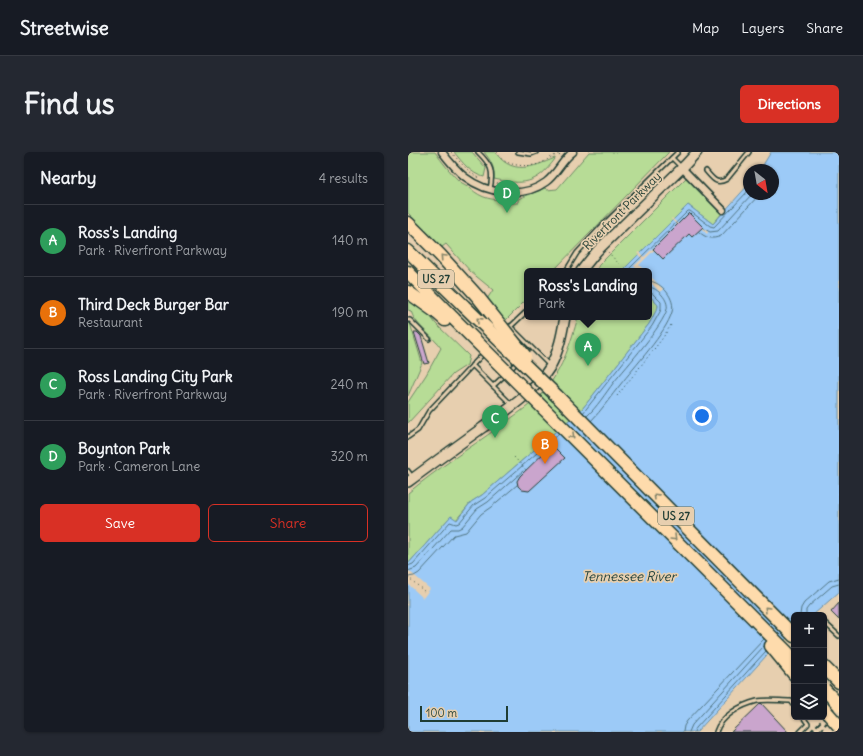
<!DOCTYPE html>
<meta charset="utf-8">
<style>
:root{--surface:#171b24;--page:#242831;--text:#f1f3f6;--muted:#9ea1a6;--line:#363941;--accent:#d93025}
body{margin:0;font-family:Delius,sans-serif;background:var(--page);color:var(--text)}
.controls{position:absolute;right:12px;bottom:12px;display:grid;overflow:hidden;border-radius:6px;box-shadow:0 1px 3px #0004}
.controls button{width:36px;height:36px;display:grid;place-items:center;padding:0;border:0;border-bottom:1px solid var(--line);background:var(--surface);color:var(--text);font:20px sans-serif}
.compass{position:absolute;left:335px;top:12px;width:36px;height:36px;border-radius:50%;background:var(--surface);box-shadow:0 1px 3px #0004;rotate:149deg}
.scale{position:absolute;left:12px;bottom:10px;width:88px;box-sizing:border-box;padding-left:4px;border:2px solid #1f3d34;border-top:0;font-size:11px;line-height:14px;white-space:nowrap;color:#1f3d34;-webkit-text-stroke:3px #e7cfaf;paint-order:stroke}
.you{position:absolute;left:294px;top:264px;width:14px;height:14px;margin:-10px;border:3px solid #fff;border-radius:50%;background:#1a73e8;box-shadow:0 0 0 6px #1a73e833}
.badge{display:grid;place-items:center;width:26px;height:26px;border-radius:50%;background:var(--accent);color:#fff;font-size:13px;font-weight:700}
.pin{position:absolute;translate:-50% -33px;filter:drop-shadow(0 1px 2px #0008)}
.pin::after{content:'';position:absolute;top:21px;width:14px;height:12px;background:inherit;clip-path:polygon(0 0,100% 0,50% 100%)}
.popup{position:absolute;left:116px;top:116px;width:128px;height:52px;box-sizing:border-box;display:grid;place-content:center;border-radius:6px;background:var(--surface);filter:drop-shadow(0 1px 3px #0005);font-size:13px;white-space:nowrap;color:var(--muted)}
.popup b{font-size:15px;color:var(--text)}
.popup::after{content:'';position:absolute;left:50%;top:100%;margin-left:-8px;border:8px solid transparent;border-top-color:var(--surface)}
.list{margin:0;padding:0;list-style:none}
h2{display:flex;justify-content:space-between;align-items:center;height:52px;margin:0;padding:0 16px;font-size:17px}
h2 small{font-size:13px;font-weight:400;color:var(--muted)}
.list li{display:grid;grid-template-columns:26px 1fr auto;gap:12px;align-items:center;box-sizing:border-box;height:72px;padding:0 16px;border-top:1px solid var(--line)}
.list b{display:block;font-size:15px;white-space:nowrap}
.list p{margin:0;font-size:13px;white-space:nowrap;color:var(--muted)}
.list em{font-size:13px;font-style:normal;color:var(--muted)}
.actions{display:flex;gap:8px;padding:12px 16px}
.actions a{flex:1;padding:9px 0;border:1px solid var(--accent);border-radius:6px;text-align:center;font-size:14px;color:var(--accent)}
.actions .main{background:var(--accent);color:#fff}
.icon{flex:none;width:22px;height:22px;fill:none;stroke:currentColor;stroke-width:2;stroke-linecap:round;stroke-linejoin:round}
.map{position:relative;flex:none;width:431px;height:580px;overflow:hidden;border-radius:6px}
header{display:flex;align-items:center;gap:24px;box-sizing:border-box;height:56px;padding:0 20px;background:var(--surface);border-bottom:1px solid var(--line)}
header strong{font-size:19px}
nav{display:flex;gap:22px;margin-inline-start:auto;font-size:14px}
.intro{display:flex;align-items:center;justify-content:space-between;box-sizing:border-box;height:96px;padding:0 24px}
h1{margin:0;font-size:28px}
.button{padding:10px 18px;border-radius:6px;background:var(--accent);color:#fff;font-size:14px;font-weight:700}
main{display:flex;gap:24px;padding:0 24px}
aside{flex:1;background:var(--surface);border-radius:6px;box-shadow:0 1px 3px #0004}
.map>svg:first-child{display:block}
.green{fill:#b7dc96;stroke:#6b8c65}
.water{fill:#9ccaf7;stroke:#6a92a9}
.pier{fill:#e7cfaf}
.lines{fill:none;stroke-linecap:round;stroke-linejoin:round}
.shore{stroke:#517582;stroke-width:1}
.building{fill:#caa5cd;stroke:#1f3d34}
.lane-casing{stroke:#1f3d34;stroke-width:6}
.street-casing{stroke:#1f3d34;stroke-width:9}
.secondary-casing{stroke:#1f3d34;stroke-width:12}
.highway-casing{stroke:#1f3d34;stroke-width:15}
.path{stroke:#1f3d34;stroke-width:1;stroke-dasharray:1 3;stroke-linecap:butt}
.lane{stroke:#e7cfaf;stroke-width:3}
.street{stroke:#e7cfaf;stroke-width:6}
.secondary{stroke:#e7cfaf;stroke-width:9}
.highway{stroke:#fedbac;stroke-width:12}
.rail{stroke:#1f3d34;stroke-width:2;stroke-dasharray:6 3;stroke-linecap:butt}
.highway-bridge-casing{stroke:#1f3d34;stroke-width:15;stroke-linecap:butt}
.highway-bridge{stroke:#fedbac;stroke-width:12}
.oneway{stroke:#83846a}
.labels{text-anchor:middle;stroke-width:3.5;stroke-linejoin:round;paint-order:stroke}
.shield{fill:#e7cfaf;stroke:#5b6959;stroke-width:1}
.shield-label{font-size:11px;font-weight:bold;fill:#1f3d34}
.street-label{font-size:12px;fill:#1f3d34;stroke:#e7cfaf}
.water-label{font-size:13px;font-style:italic;fill:#25443e;stroke:#e7cfaf}
</style>
<header>
<strong>Streetwise</strong>
<nav><a>Map</a><a>Layers</a><a>Share</a></nav>
</header>
<div class="intro"><h1>Find us</h1><a class="button">Directions</a></div>
<main>
<aside>
<h2>Nearby<small>4 results</small></h2>
<ul class="list">
<li><span class="badge" style="background:#2e9e5b">A</span><div><b>Ross's Landing</b><p>Park · Riverfront Parkway</p></div><em>140 m</em></li>
<li><span class="badge" style="background:#e8710a">B</span><div><b>Third Deck Burger Bar</b><p>Restaurant</p></div><em>190 m</em></li>
<li><span class="badge" style="background:#2e9e5b">C</span><div><b>Ross Landing City Park</b><p>Park · Riverfront Parkway</p></div><em>240 m</em></li>
<li><span class="badge" style="background:#2e9e5b">D</span><div><b>Boynton Park</b><p>Park · Cameron Lane</p></div><em>320 m</em></li>
</ul>
<div class="actions"><a class="main">Save</a><a>Share</a></div>
</aside>
<div class="map">
<svg width="431" height="580" viewBox="0 0 431 580">
<rect width="100%" height="100%" fill="#e7cfaf"/>
<filter id="ink" filterUnits="userSpaceOnUse"><feTurbulence type="fractalNoise" baseFrequency=".025" numOctaves="2"/><feDisplacementMap in="SourceGraphic" scale="8" xChannelSelector="R" yChannelSelector="G"/><feConvolveMatrix kernelMatrix="1 2 1 2 8 2 1 2 1" color-interpolation-filters="sRGB"/></filter>
<g filter="url(#ink)">
<!-- green -->
<g class="green">
<path d="M 0,0 L 27,0 C 34,10 42,20 51,29 C 55,32 59,33 62,36 C 74,47 84,48 100,48 L 102,51 L 110,51 L 110,47 L 137,36 L 139,38 L 149,37 L 181,0 L 261,0 L 145,119 L 119,119 L 119,147 L 96,170 L 79,147 L 85,138 L 63,120 L 38,92 L 34,95 L 0,61 Z"/>
<path d="M 46,0 L 64,0 L 78,16 L 76,25 C 63,22 54,10 46,0 Z"/>
<path d="M 76,0 L 87,0 C 104,24 125,15 147,6 L 147,7 C 128,33 115,33 86,27 C 87,15 83,9 76,0 Z"/>
<polygon points="279,25 314,61 305,72 280,53 217,116 219,119 188,119 191,113"/>
<path d="M 241,143 L 250,153 L 250,156 L 241,172 L 175,256 L 74,343 L 63,350 L 48,368 L 43,364 L 0,412 L 0,341 C 29,317 60,297 91,275 C 107,263 125,252 138,237 C 155,216 163,190 170,165 L 200,165 L 206,167 L 208,165 L 241,165 Z"/>
<path d="M 0,148 L 19,160 L 28,172 L 61,204 L 59,213 L 45,222 L 0,271 L 0,250 L 18,223 L 33,196 C 24,183 6,172 3,159 L 0,158 Z"/>
<polygon points="0,171 2,171 14,211 0,244"/>
</g>
<!-- water -->
<polygon class="water" points="363,0 431,0 431,440 405,463 386,463 386,480 359,503 289,580 0,580 0,412 43,364 49,368 63,350 74,343 175,256 241,172 250,155 250,153 241,143 241,119 219,119 217,116 280,53 305,72 341,32 341,42 365,42 365,18 352,18"/>
<!-- pier -->
<g class="pier">
<polygon points="281,61 300,80 299,82 281,64 231,113 237,119 231,119 226,114 234,107 229,101 231,100 236,105 269,73 263,67 264,66 270,72"/>
<polygon points="241,123 255,137 252,140 241,129"/>
<polygon points="0,418 22,437 15,446 0,432"/>
</g>
<g class="lines">
<!-- shore -->
<g class="shore">
<polyline points="295,76 302,80 310,79 344,42"/>
<path d="M 291,80 C 298,86 304,88 313,84 L 352,42"/>
<polyline points="222,119 222,116 280,59 282,59 302,74 306,75 341,38"/>
<polyline points="175,261 244,174 253,158 253,150 245,142 241,140"/>
<path d="M 179,264 C 189,255 197,242 206,230 C 218,215 255,174 259,157 C 261,148 250,136 241,135"/>
<path d="M 183,269 C 194,258 203,244 212,233 C 226,215 258,181 264,160 C 268,147 254,130 241,129"/>
<polyline points="0,414 5,412 42,370 48,372 51,371 66,353 77,346 151,282"/>
<polyline points="0,419 8,416 43,377 50,377 54,375 69,357 80,350 115,319"/>
<polyline points="0,425 6,424 11,421 46,383 58,380 73,362 83,355 109,333"/>
<polyline points="392,463 393,456 396,451 421,429 431,426"/>
<polyline points="398,463 398,458 401,454 424,434 431,432"/>
<polyline points="275,580 276,574 279,569 356,487"/>
<polyline points="281,580 284,573 356,494"/>
<polyline points="286,580 288,576 358,499"/>
</g>
</g>
<!-- building -->
<g class="building">
<polygon points="281,61 295,75 284,85 281,82 255,107 245,97"/>
<polygon points="6,180 9,180 13,184 21,211 16,212"/>
<polygon points="144,293 157,306 121,339 114,338 110,334 109,329 112,324"/>
<polygon points="431,451 431,468 423,460"/>
<polygon points="353,551 380,580 323,580"/>
</g>
<g class="lines">
<!-- lane casing -->
<g class="lane-casing">
<g id="lane">
<path d="M 70,0 C 83,13 86,19 82,37"/>
<polyline points="110,0 123,2 128,0"/>
<polyline points="264,6 273,15"/>
<path d="M 298,19 C 305,27 308,33 319,27 L 341,0"/>
<polyline points="158,119 169,101 192,76 270,0"/>
<polyline points="0,168 2,168 21,187"/>
<polyline points="102,174 141,213"/>
<polyline points="100,177 119,159"/>
<polyline points="64,213 103,252"/>
<polyline points="101,219 109,210"/>
<polyline points="85,234 97,223"/>
<polyline points="0,285 10,278 21,259 76,201"/>
<polyline points="0,319 5,326"/>
<polyline points="416,470 431,484"/>
<path d="M 308,580 C 313,564 333,553 349,549 C 359,547 372,549 383,549 L 386,553"/>
<polyline points="392,580 400,572 395,565"/>
</g>
</g>
<!-- street casing -->
<g class="street-casing">
<g id="street">
<path d="M 34,0 C 41,9 48,18 57,25 C 79,42 115,47 138,30 C 149,22 154,8 165,0"/>
<polyline points="274,16 315,58"/>
</g>
</g>
<!-- secondary casing -->
<g class="secondary-casing">
<g id="secondary">
<polyline points="173,119 189,99 277,13 289,0"/>
<path d="M 0,330 C 24,312 49,294 74,276 C 99,258 126,241 142,215 C 151,199 154,182 157,165"/>
</g>
</g>
<!-- highway casing -->
<g class="highway-casing">
<g id="highway">
<polyline points="0,71 32,103 70,145"/>
<polyline points="0,99 56,154"/>
<polyline points="0,120 46,167"/>
<polyline points="0,140 28,160 37,168"/>
<polyline points="149,244 386,484"/>
<polyline points="136,257 386,507"/>
<polyline points="363,494 386,522"/>
<polyline points="416,515 431,530"/>
</g>
</g>
<!-- path -->
<g class="path">
<path d="M 43,0 C 52,10 60,20 72,27"/>
<path d="M 89,0 C 91,3 92,6 95,8 C 103,14 121,15 131,12 C 138,9 144,4 151,2"/>
<polyline points="150,0 152,2 151,5"/>
<polyline points="89,31 107,34"/>
<polyline points="200,100 211,112"/>
<polyline points="209,244 254,187 263,173"/>
<polyline points="132,283 142,294"/>
<polyline points="106,305 118,318"/>
<polyline points="0,425 17,440"/>
</g>
<!-- lane -->
<use href="#lane" class="lane"/>
<!-- street -->
<use href="#street" class="street"/>
<!-- secondary -->
<use href="#secondary" class="secondary"/>
<!-- highway -->
<use href="#highway" class="highway"/>
<!-- rail -->
<g class="rail">
<polyline points="402,580 431,551"/>
<polyline points="411,580 421,568"/>
</g>
<!-- highway-bridge casing -->
<g class="highway-bridge-casing">
<g id="highway-bridge">
<polyline points="70,145 117,204"/>
<polyline points="56,154 149,244"/>
<polyline points="46,167 136,257"/>
<polyline points="416,537 431,553"/>
<polyline points="416,557 431,574"/>
</g>
</g>
<!-- highway-bridge -->
<use href="#highway-bridge" class="highway-bridge"/>
</g>
<!-- one-way arrows -->
<defs><path id="oneway-chevron" d="M-2-3.5L2.5 0L-2 3.5" fill="none" stroke-width="1.6" stroke-linecap="round" stroke-linejoin="round"/></defs>
<g class="oneway">
<use href="#oneway-chevron" transform="translate(35 105) rotate(-133)"/>
<use href="#oneway-chevron" transform="translate(71 168) rotate(-136)"/>
<use href="#oneway-chevron" transform="translate(164 284) rotate(45)"/>
<use href="#oneway-chevron" transform="translate(248 344) rotate(-135)"/>
<use href="#oneway-chevron" transform="translate(266 386) rotate(45)"/>
<use href="#oneway-chevron" transform="translate(359 457) rotate(-135)"/>
</g>
</g>
<g class="labels">
<!-- shield labels -->
<g class="shield">
<rect x="10" y="118" width="36" height="18" rx="3"/>
<rect x="250" y="355" width="36" height="18" rx="3"/>
</g>
<g class="shield-label">
<text x="28" y="131">US 27</text>
<text x="268" y="368">US 27</text>
</g>
<!-- street labels -->
<g class="street-label">
<text transform="translate(214 59) rotate(-45)" y="4">Riverfront Parkway</text>
</g>
<!-- water labels -->
<g class="water-label">
<text x="221" y="429">Tennessee River</text>
</g>
</g>
</svg>
<div class="controls">
<button>+</button>
<button>−</button>
<button><svg class="icon" aria-label="layers" viewBox="0 0 24 24"><path d="M12 4l9 5-9 5-9-5zM3 14l9 5 9-5"/></svg></button>
</div>
<svg class="compass" viewBox="-18 -18 36 36"><path d="M0-13l5 13h-10z" fill="#e53935"/><path d="M0 13l5-13h-10z" fill="#9ea1a6"/></svg>
<div class="scale">100 m</div>
<div class="you"></div>
<div class="pin badge" style="left:180px;top:214px;background:#2e9e5b">A</div>
<div class="popup"><b>Ross's Landing</b>Park</div>
<div class="pin badge" style="left:137px;top:312px;background:#e8710a">B</div>
<div class="pin badge" style="left:87px;top:286px;background:#2e9e5b">C</div>
<div class="pin badge" style="left:99px;top:61px;background:#2e9e5b">D</div>
</div>
</main>
